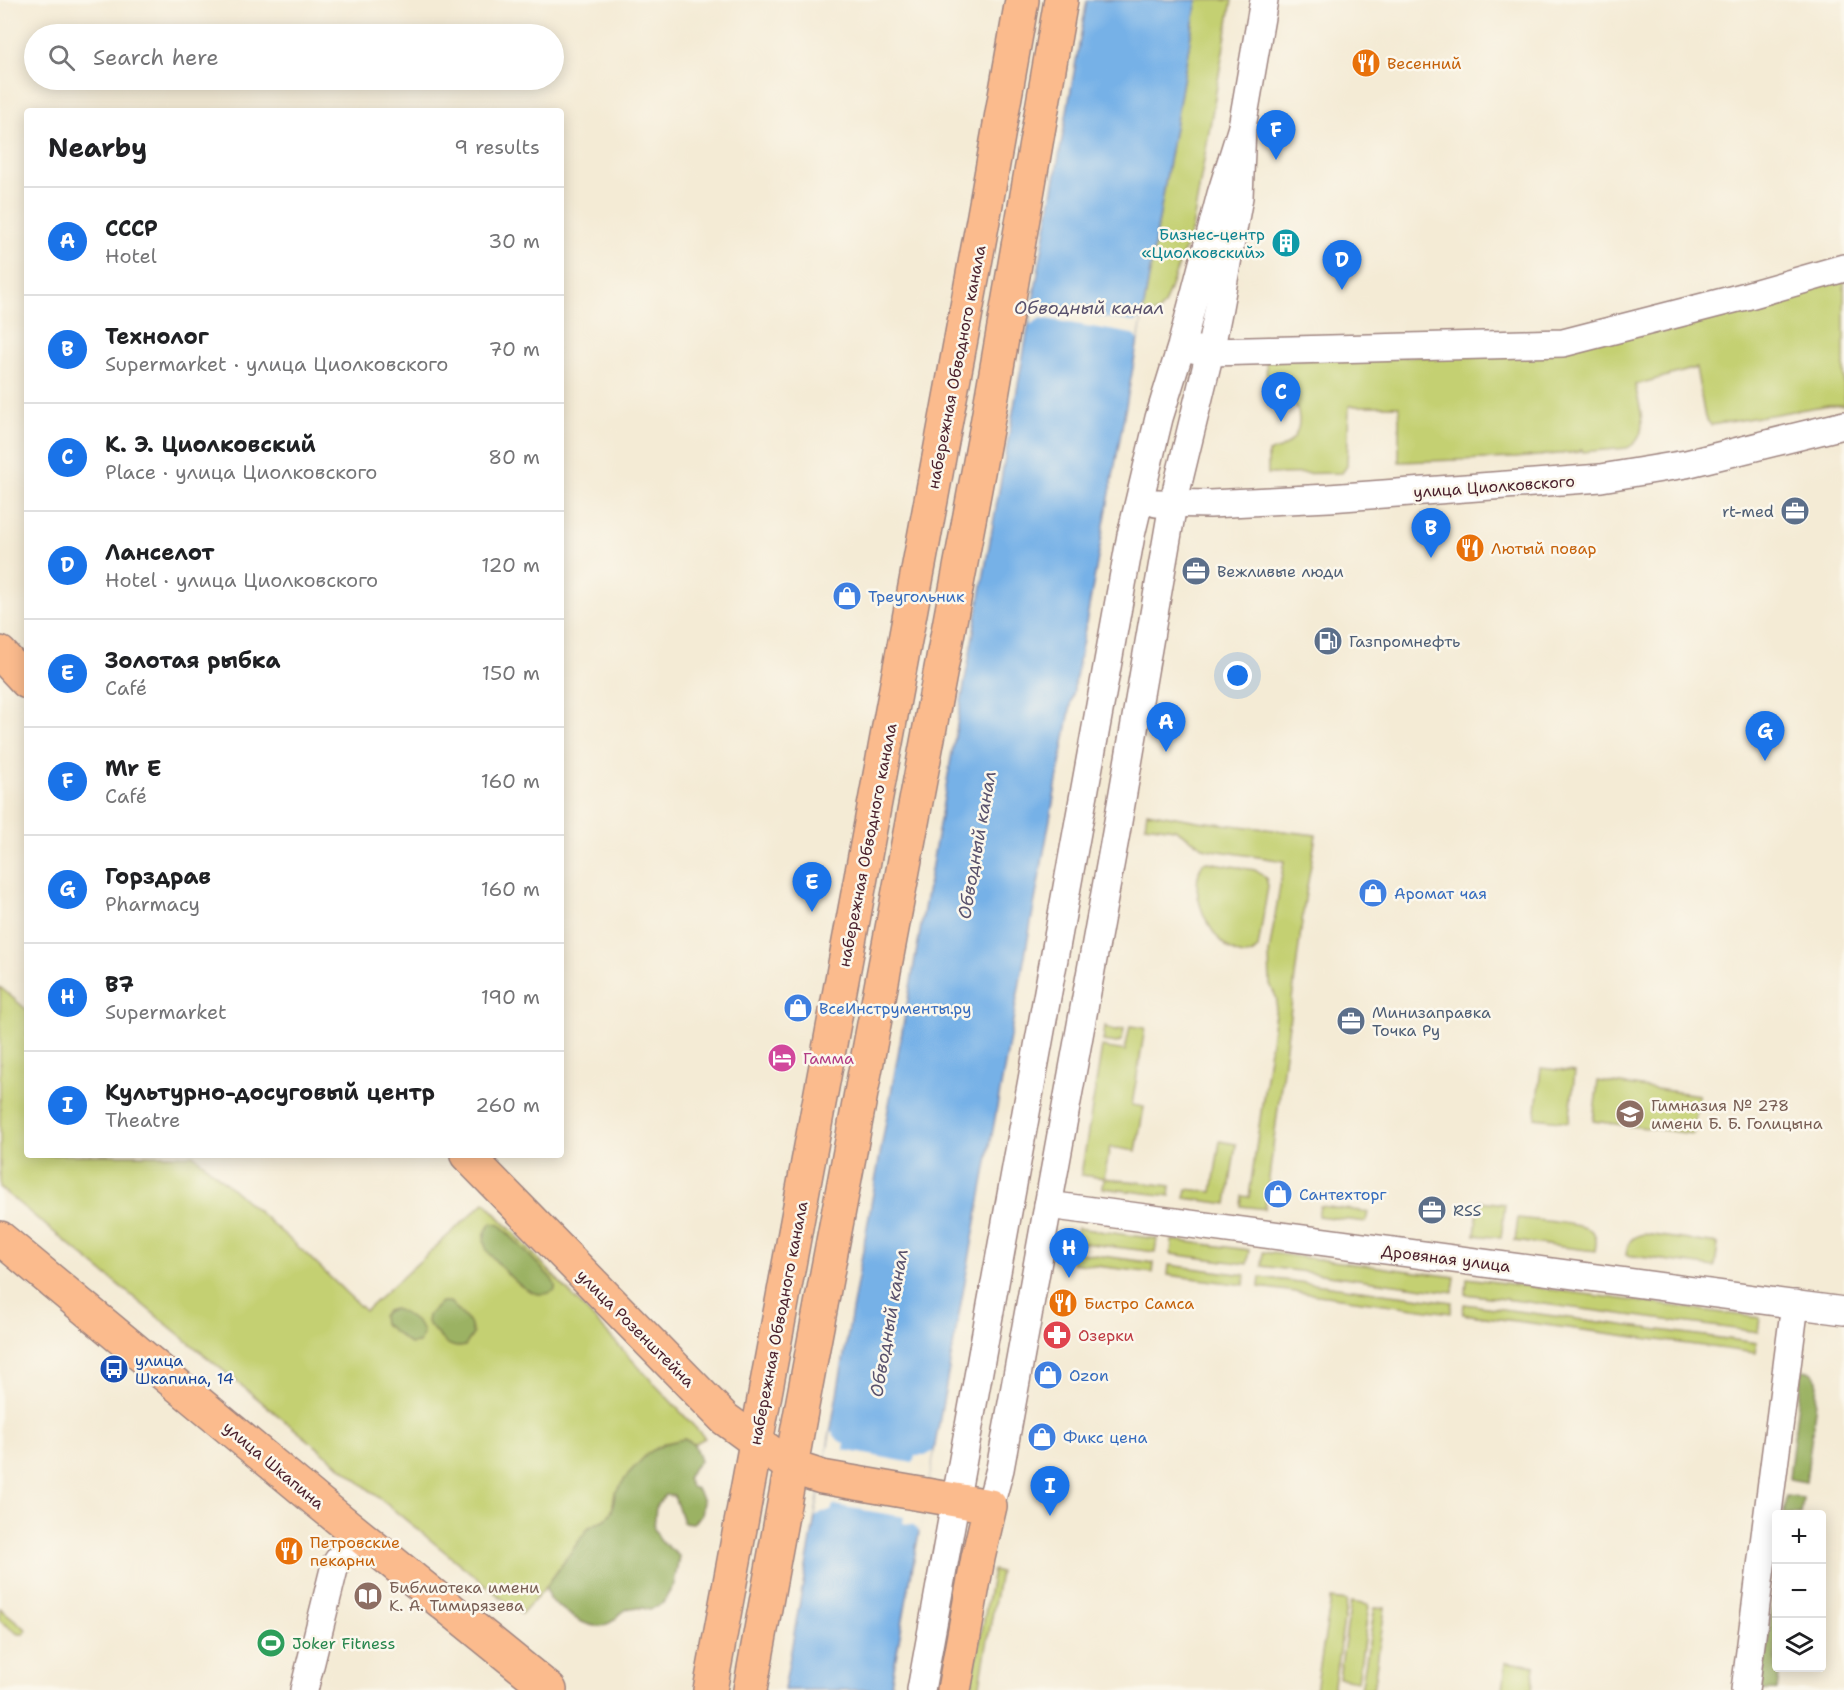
<!DOCTYPE html>
<meta charset="utf-8">
<style>
:root{--surface:#fff;--page:#f2f2f2;--text:#202124;--muted:#757577;--line:#e0e0e0;--accent:#1a73e8}
body{margin:0;font-family:"Shantell Sans",sans-serif;background:var(--page);color:var(--text)}
.controls{position:absolute;right:18px;bottom:18px;display:grid;overflow:hidden;border-radius:6px;box-shadow:0 3px 15px #0003}
.controls button{width:54px;height:54px;display:grid;place-items:center;padding:0;border:0;border-bottom:2px solid var(--line);background:var(--surface);color:var(--text);font:30px sans-serif}
.you{position:absolute;left:1238px;top:676px;width:21px;height:21px;margin:-15px;border:4px solid #fff;border-radius:50%;background:#1a73e8;box-shadow:0 0 0 9px #1a73e833}
.badge{display:grid;place-items:center;width:39px;height:39px;border-radius:50%;background:var(--accent);color:#fff;font-size:20px;font-weight:700}
.pin{position:absolute;translate:-50% -50px;filter:drop-shadow(0 2px 3px #0008)}
.pin::after{content:'';position:absolute;top:32px;width:21px;height:18px;background:inherit;clip-path:polygon(0 0,100% 0,50% 100%)}
.list{margin:0;padding:0;list-style:none}
h2{display:flex;justify-content:space-between;align-items:center;height:78px;margin:0;padding:0 24px;font-size:26px}
h2 small{font-size:20px;font-weight:400;color:var(--muted)}
.list li{display:grid;grid-template-columns:39px 1fr auto;gap:18px;align-items:center;box-sizing:border-box;height:108px;padding:0 24px;border-top:2px solid var(--line)}
.list b{display:block;font-size:22px;white-space:nowrap}
.list p{margin:0;font-size:20px;white-space:nowrap;color:var(--muted)}
.list em{font-size:20px;font-style:normal;color:var(--muted)}
.icon{flex:none;width:33px;height:33px;fill:none;stroke:currentColor;stroke-width:2;stroke-linecap:round;stroke-linejoin:round}
.map{position:relative;flex:none;width:1844px;height:1690px;overflow:hidden}
.search{position:absolute;background:var(--surface);box-shadow:0 3px 15px #0003;left:24px;top:24px;width:540px;height:66px;display:flex;align-items:center;gap:15px;box-sizing:border-box;padding:0 21px;border-radius:33px;color:var(--muted);font-size:22px}
.panel{position:absolute;background:var(--surface);box-shadow:0 3px 15px #0003;left:24px;top:108px;width:540px;height:1050px;border-radius:6px}
.map>svg:first-child{display:block}
.green{fill:#c4d072;stroke:#87784e;stroke-width:1.5}
.forest{fill:#9bb264;stroke:#726848;stroke-width:1.5}
.water{fill:#76b1e7;stroke:#606889;stroke-width:1.5}
.pier{fill:#f4ebd5}
.lines{fill:none;stroke-linecap:round;stroke-linejoin:round}
.minor-casing{stroke:#9f8580;stroke-width:30}
.major-casing{stroke:#9f8580;stroke-width:36}
.minor{stroke:#fff;stroke-width:27}
.major{stroke:#fbbb8d;stroke-width:33}
.labels{text-anchor:middle;stroke-width:5;stroke-linejoin:round;paint-order:stroke}
.food-label{font-size:16px;fill:#c56008;stroke:#fbf7ec;text-anchor:start}
.culture-label{font-size:16px;fill:#0d838f;stroke:#fbf7ec;text-anchor:end}
.street-label{font-size:16px;fill:#4a1f2b;stroke:#fbf7ec}
.service-label{font-size:16px;fill:#4e5e75;stroke:#fbf7ec;text-anchor:start}
.shop-label{font-size:16px;fill:#366cbe;stroke:#fbf7ec;text-anchor:start}
.hotel-label{font-size:16px;fill:#b23c85;stroke:#fbf7ec;text-anchor:start}
.education-label{font-size:16px;fill:#785e54;stroke:#fbf7ec;text-anchor:start}
.health-label{font-size:16px;fill:#be3a42;stroke:#fbf7ec;text-anchor:start}
.transit-label{font-size:16px;fill:#164399;stroke:#fbf7ec;text-anchor:start}
.leisure-label{font-size:16px;fill:#27864d;stroke:#fbf7ec;text-anchor:start}
.water-label{font-size:18px;font-style:italic;fill:#59526d;stroke:#fbf7ec}
</style>
<div class="map">
<svg width="1844" height="1690" viewBox="0 0 1844 1690">
<rect width="100%" height="100%" fill="#fbf7ec"/>
<filter id="ink" filterUnits="userSpaceOnUse"><feTurbulence type="fractalNoise" baseFrequency=".0167" numOctaves="2"/><feDisplacementMap in="SourceGraphic" scale="12" xChannelSelector="R" yChannelSelector="G"/><feConvolveMatrix kernelMatrix="1 2 1 2 8 2 1 2 1" color-interpolation-filters="sRGB"/></filter>
<filter id="wash" filterUnits="userSpaceOnUse"><feTurbulence type="fractalNoise" baseFrequency=".008" numOctaves="4" result="noise"/><feDisplacementMap in="SourceGraphic" scale="24" xChannelSelector="R" yChannelSelector="G"/><feGaussianBlur stdDeviation="1.35" result="paint"/><feColorMatrix in="noise" values="0 0 0 0 0 0 0 0 0 0 0 0 0 0 0 0 0 1.4 0 .05"/><feComposite in="paint" operator="in"/></filter>
<g filter="url(#wash)">
<rect width="100%" height="100%" fill="#f4ebd5"/>
<!-- green -->
<g class="green">
<polygon points="1197,0 1232,0 1192,229 1164,305 1158,312 1142,318"/>
<path d="M 1844,279 L 1844,405 L 1829,405 L 1711,425 L 1705,418 L 1696,368 L 1635,385 C 1639,405 1652,437 1627,448 L 1582,452 L 1582,450 L 1579,450 L 1579,452 L 1515,458 L 1399,462 L 1399,406 L 1349,406 L 1347,466 L 1342,473 L 1268,474 L 1268,452 C 1310,447 1309,392 1267,388 L 1266,360 L 1439,356 Z"/>
<polygon points="1147,812 1198,821 1316,835 1305,899 1265,1209 1241,1206 1242,1196 1249,1197 1277,999 1270,984 1269,953 1284,861 1206,849 1175,829 1145,825"/>
<path d="M 1208,862 L 1255,870 L 1266,878 L 1268,886 L 1258,948 C 1236,978 1179,903 1203,863 Z"/>
<polygon points="0,987 27,1010 27,1155 194,1155 303,1251 365,1311 485,1202 705,1438 694,1444 684,1439 615,1493 612,1511 606,1519 589,1527 546,1587 521,1614 0,1188"/>
<polygon points="1105,1026 1114,1031 1124,1028 1122,1040 1117,1043 1103,1041"/>
<polygon points="1130,1026 1145,1028 1132,1105 1144,1107 1136,1151 1110,1147 1104,1178 1171,1186 1170,1196 1103,1188 1104,1178 1081,1175 1102,1047 1125,1051"/>
<polygon points="1541,1068 1575,1072 1569,1122 1535,1118"/>
<polygon points="1598,1081 1699,1095 1693,1134 1593,1121"/>
<polygon points="1220,1141 1236,1144 1227,1204 1185,1198 1187,1189 1212,1192"/>
<polygon points="1479,1201 1505,1204 1501,1238 1475,1235"/>
<polygon points="1320,1206 1368,1212 1366,1222 1318,1216"/>
<path d="M 1518,1218 C 1532,1220 1585,1223 1593,1232 C 1598,1238 1596,1244 1595,1251 L 1515,1241 Z"/>
<polygon points="1077,1228 1157,1239 1155,1252 1075,1242"/>
<path d="M 1644,1234 L 1718,1244 L 1715,1267 L 1626,1255 C 1628,1242 1630,1237 1644,1234 Z"/>
<polygon points="1172,1240 1249,1250 1247,1264 1171,1254"/>
<polygon points="1073,1252 1154,1263 1153,1273 1072,1263"/>
<polygon points="1263,1252 1455,1277 1453,1292 1262,1266"/>
<polygon points="1169,1265 1245,1275 1244,1285 1168,1275"/>
<polygon points="1260,1277 1452,1302 1451,1313 1259,1287"/>
<polygon points="1467,1278 1760,1318 1758,1332 1466,1294"/>
<polygon points="1464,1304 1757,1343 1755,1353 1463,1314"/>
<polygon points="993,1570 1000,1572 979,1690 971,1690"/>
<polygon points="1331,1599 1347,1601 1333,1690 1316,1690"/>
<polygon points="1351,1602 1369,1605 1358,1681 1339,1678"/>
<polygon points="1375,1607 1385,1608 1373,1690 1361,1690"/>
<polygon points="0,1608 27,1630 24,1634 18,1634 0,1621"/>
<polygon points="1506,1662 1535,1666 1532,1690 1503,1690"/>
</g>
<!-- forest -->
<g class="forest">
<path d="M 491,1223 L 500,1225 L 551,1278 L 555,1285 L 555,1290 C 530,1307 502,1267 487,1251 C 482,1240 484,1232 491,1223 Z"/>
<path d="M 441,1302 L 450,1302 L 470,1323 L 473,1334 L 465,1346 C 447,1351 437,1334 427,1322 L 428,1315 Z"/>
<path d="M 394,1309 C 402,1311 423,1324 423,1334 C 422,1337 420,1340 419,1343 L 410,1344 L 383,1323 L 382,1316 L 387,1311 Z"/>
<path d="M 1802,1370 C 1813,1371 1816,1374 1818,1385 L 1806,1482 L 1789,1479 Z"/>
<path d="M 684,1439 L 694,1444 L 700,1461 L 691,1471 L 687,1479 L 691,1487 L 697,1489 L 703,1501 L 701,1516 L 693,1523 L 683,1522 L 674,1496 L 665,1495 L 656,1506 L 654,1528 L 660,1540 L 679,1556 L 674,1584 L 663,1603 L 650,1610 C 616,1600 623,1624 599,1626 C 581,1627 562,1608 549,1599 L 546,1587 L 589,1527 L 606,1519 L 612,1511 L 615,1493 L 629,1473 L 648,1453 L 666,1443 Z"/>
<polygon points="1786,1496 1803,1498 1801,1514 1784,1514"/>
<polygon points="1776,1580 1776,1668 1780,1668 1777,1690 1761,1690"/>
</g>
<!-- water -->
<polygon class="water" points="1087,0 1197,0 1138,340 890,1690 784,1690"/>
<!-- pier -->
<g class="pier">
<polygon points="1034,299 1043,308 1134,322 1142,318 1138,340 1132,334 1041,318 1030,325"/>
<polygon points="831,1431 838,1440 845,1444 844,1450 913,1463 915,1456 925,1456 934,1451 920,1533 914,1525 903,1523 904,1517 833,1505 831,1511 822,1512 815,1517"/>
</g>
</g>
<g filter="url(#ink)">
<g class="lines">
<!-- minor casing -->
<g class="minor-casing">
<g id="minor">
<polyline points="1192,349 1210,352 1563,343 1746,296 1844,268"/>
<polyline points="1156,503 1210,504 1329,498 1601,478 1686,464 1844,425"/>
<polyline points="1048,1205 1844,1311"/>
<polyline points="990,1506 1000,1469 1116,833 1173,504 1210,352 1219,307 1239,197 1242,127 1264,0"/>
<polyline points="304,1690 335,1565 357,1533"/>
<polyline points="921,1690 1131,535 1159,418 1181,347 1221,194 1242,127"/>
<polyline points="1745,1690 1795,1304"/>
</g>
</g>
<!-- major casing -->
<g class="major-casing">
<g id="major">
<polyline points="0,653 27,682"/>
<polyline points="467,1155 725,1419 791,1467 822,1477 990,1506 978,1558 954,1690"/>
<polyline points="0,1238 317,1501 550,1690"/>
<polyline points="710,1690 984,215 1022,0"/>
<polyline points="750,1690 802,1406 986,430 1061,0"/>
</g>
</g>
<!-- minor -->
<use href="#minor" class="minor"/>
<!-- major -->
<use href="#major" class="major"/>
</g>
</g>
<!-- icons -->
<defs>
<g id="restaurant-disc" transform="scale(1.5)"><circle r="9.5" fill="#e8710a" stroke="#fbf7ec"/><path d="M-5-6h1v4h1v-4h1v4h1v-4h1v5L-1.5 .5V6h-2V.5L-5-1ZM5-6V6H3V1.5H1.5Q1.5-4 5-6Z" fill="#fff"/></g>
<g id="building-disc" transform="scale(1.5)"><circle r="9.5" fill="#0f9aa8" stroke="#fbf7ec"/><path d="M-4-6H4V6H1V3H-1V6H-4ZM-2.5-4.3h1.7v1.8h-1.7ZM.8-4.3h1.7v1.8H.8ZM-2.5-1h1.7V.8h-1.7ZM.8-1h1.7V.8H.8Z" fill="#fff"/></g>
<g id="office-disc" transform="scale(1.5)"><circle r="9.5" fill="#5c6f8a" stroke="#fbf7ec"/><path d="M-6-3h4V-5.5h4V-3h4V5H-6ZM-1-4.5V-3h2v-1.5ZM-6 0V1H6V0Z" fill="#fff"/></g>
<g id="shop-disc" transform="scale(1.5)"><circle r="9.5" fill="#3f7fe0" stroke="#fbf7ec"/><path d="M-5-2.5h2.3a2.7 3.5 0 0 1 5.4 0H5L5.5 6h-11ZM-1.5-2.5h3a1.5 2.3 0 0 0-3 0Z" fill="#fff"/></g>
<g id="fuel-disc" transform="scale(1.5)"><circle r="9.5" fill="#5c6f8a" stroke="#fbf7ec"/><path d="M-5.5-6h7V0h2V4h1.3V-2.5L3-4.5l.8-.8L6-3V5H2.5V1h-1V6h-7ZM-4.2-4.7v3.2H.2V-4.7Z" fill="#fff"/></g>
<g id="hotel-disc" transform="scale(1.5)"><circle r="9.5" fill="#d1479c" stroke="#fbf7ec"/><path d="M-6-4.5h1.5V1H6V5H4.5V3h-9V5H-6ZM-4 0a1.8 1.8 0 1 1 3.6 0ZM.5 0V-2.5h3Q6-2.5 6 0Z" fill="#fff"/></g>
<g id="school-disc" transform="scale(1.5)"><circle r="9.5" fill="#8d6e63" stroke="#fbf7ec"/><path d="M0-5L7-2L0 1L-7-2ZM-4 1L0 2.5L4 1V4Q0 6-4 4Z" fill="#fff"/></g>
<g id="pharmacy-disc" transform="scale(1.5)"><circle r="9.5" fill="#e0444e" stroke="#fbf7ec"/><path d="M-2-6h4v4h4v4h-4v4h-4v-4h-4v-4h4Z" fill="#fff"/></g>
<g id="bus-disc" transform="scale(1.5)"><circle r="9.5" fill="#1a4fb4" stroke="#fbf7ec"/><path d="M-5-6H5V4H4V6H2V4H-2V6H-4V4H-5ZM-3.5-4V0h7V-4ZM-3.5 1.2v1.5H-2V1.2ZM2 1.2v1.5H3.5V1.2Z" fill="#fff"/></g>
<g id="library-disc" transform="scale(1.5)"><circle r="9.5" fill="#8d6e63" stroke="#fbf7ec"/><path d="M-6-4Q-3-5.5-.7-3.5V5Q-3 3-6 4ZM6-4Q3-5.5 .7-3.5V5Q3 3 6 4Z" fill="#fff"/></g>
<g id="stadium-disc" transform="scale(1.5)"><circle r="9.5" fill="#2e9e5b" stroke="#fbf7ec"/><path d="M0-5a6.5 5 0 1 0 0 10a6.5 5 0 1 0 0-10ZM-3.5-1.8h7v3.6h-7Z" fill="#fff"/></g>
</defs>
<g fill-rule="evenodd">
<use href="#restaurant-disc" x="1366" y="63"/>
<use href="#building-disc" x="1286" y="243"/>
<use href="#office-disc" x="1795" y="511"/>
<use href="#restaurant-disc" x="1470" y="548"/>
<use href="#office-disc" x="1196" y="571"/>
<use href="#shop-disc" x="847" y="596"/>
<use href="#fuel-disc" x="1328" y="641"/>
<use href="#shop-disc" x="1373" y="893"/>
<use href="#shop-disc" x="798" y="1008"/>
<use href="#office-disc" x="1351" y="1021"/>
<use href="#hotel-disc" x="782" y="1058"/>
<use href="#school-disc" x="1630" y="1114"/>
<use href="#shop-disc" x="1278" y="1194"/>
<use href="#office-disc" x="1432" y="1210"/>
<use href="#restaurant-disc" x="1063" y="1303"/>
<use href="#pharmacy-disc" x="1057" y="1335"/>
<use href="#bus-disc" x="114" y="1369"/>
<use href="#shop-disc" x="1048" y="1375"/>
<use href="#shop-disc" x="1042" y="1437"/>
<use href="#restaurant-disc" x="289" y="1551"/>
<use href="#library-disc" x="368" y="1596"/>
<use href="#stadium-disc" x="271" y="1643"/>
</g>
<g class="labels">
<!-- food labels -->
<g class="food-label">
<text x="1387" y="69">Весенний</text>
<text x="1491" y="554">Лютый повар</text>
<text x="1084" y="1309">Бистро Самса</text>
<text x="310" y="1548">Петровские<tspan x="310" dy="18">пекарни</tspan></text>
</g>
<!-- culture labels -->
<g class="culture-label">
<text x="1265" y="240">Бизнес-центр<tspan x="1265" dy="18">«Циолковский»</tspan></text>
</g>
<!-- street labels -->
<g class="street-label">
<text transform="translate(956 367) rotate(-79)" y="6">набережная Обводного канала</text>
<text transform="translate(1494 486) rotate(-4)" y="6">улица Циолковского</text>
<text transform="translate(867 845) rotate(-79)" y="6">набережная Обводного канала</text>
<text transform="translate(1446 1258) rotate(7)" y="6">Дровяная улица</text>
<text transform="translate(778 1323) rotate(-79)" y="6">набережная Обводного канала</text>
<text transform="translate(636 1328) rotate(45)" y="6">улица Розенштейна</text>
<text transform="translate(274 1465) rotate(40)" y="6">улица Шкапина</text>
</g>
<!-- service labels -->
<g class="service-label">
<text x="1774" y="517" text-anchor="end">rt-med</text>
<text x="1217" y="577">Вежливые люди</text>
<text x="1349" y="647">Газпромнефть</text>
<text x="1372" y="1018">Минизаправка<tspan x="1372" dy="18">Точка Ру</tspan></text>
<text x="1453" y="1216">RSS</text>
</g>
<!-- shop labels -->
<g class="shop-label">
<text x="868" y="602">Треугольник</text>
<text x="1394" y="899">Аромат чая</text>
<text x="819" y="1014">ВсеИнструменты.ру</text>
<text x="1299" y="1200">Сантехторг</text>
<text x="1069" y="1381">Ozon</text>
<text x="1063" y="1443">Фикс цена</text>
</g>
<!-- hotel labels -->
<g class="hotel-label">
<text x="803" y="1064">Гамма</text>
</g>
<!-- education labels -->
<g class="education-label">
<text x="1651" y="1111">Гимназия № 278<tspan x="1651" dy="18">имени Б. Б. Голицына</tspan></text>
<text x="389" y="1593">Библиотека имени<tspan x="389" dy="18">К. А. Тимирязева</tspan></text>
</g>
<!-- health labels -->
<g class="health-label">
<text x="1078" y="1341">Озерки</text>
</g>
<!-- transit labels -->
<g class="transit-label">
<text x="135" y="1366">улица<tspan x="135" dy="18">Шкапина, 14</tspan></text>
</g>
<!-- leisure labels -->
<g class="leisure-label">
<text x="292" y="1649">Joker Fitness</text>
</g>
<!-- water labels -->
<g class="water-label">
<text x="1089" y="314">Обводный канал</text>
<text transform="translate(977 845) rotate(-80)" y="6">Обводный канал</text>
<text transform="translate(889 1323) rotate(-80)" y="6">Обводный канал</text>
</g>
</g>
</svg>
<div class="controls">
<button>+</button>
<button>−</button>
<button><svg class="icon" aria-label="layers" viewBox="0 0 24 24"><path d="M12 4l9 5-9 5-9-5zM3 14l9 5 9-5"/></svg></button>
</div>
<div class="you"></div>
<div class="pin badge" style="left:1166px;top:752px">A</div>
<div class="pin badge" style="left:1431px;top:558px">B</div>
<div class="pin badge" style="left:1281px;top:422px">C</div>
<div class="pin badge" style="left:1342px;top:290px">D</div>
<div class="pin badge" style="left:812px;top:912px">E</div>
<div class="pin badge" style="left:1276px;top:160px">F</div>
<div class="pin badge" style="left:1765px;top:761px">G</div>
<div class="pin badge" style="left:1069px;top:1278px">H</div>
<div class="pin badge" style="left:1050px;top:1516px">I</div>
<div class="search"><svg class="icon" aria-label="search" viewBox="0 0 24 24"><circle cx="10" cy="10" r="6"/><path d="M15 15l6 6"/></svg>Search here</div>
<section class="panel">
<h2>Nearby<small>9 results</small></h2>
<ul class="list">
<li><span class="badge">A</span><div><b>СССР</b><p>Hotel</p></div><em>30 m</em></li>
<li><span class="badge">B</span><div><b>Технолог</b><p>Supermarket · улица Циолковского</p></div><em>70 m</em></li>
<li><span class="badge">C</span><div><b>К. Э. Циолковский</b><p>Place · улица Циолковского</p></div><em>80 m</em></li>
<li><span class="badge">D</span><div><b>Ланселот</b><p>Hotel · улица Циолковского</p></div><em>120 m</em></li>
<li><span class="badge">E</span><div><b>Золотая рыбка</b><p>Café</p></div><em>150 m</em></li>
<li><span class="badge">F</span><div><b>Mr E</b><p>Café</p></div><em>160 m</em></li>
<li><span class="badge">G</span><div><b>Горздрав</b><p>Pharmacy</p></div><em>160 m</em></li>
<li><span class="badge">H</span><div><b>В7</b><p>Supermarket</p></div><em>190 m</em></li>
<li><span class="badge">I</span><div><b>Культурно-досуговый центр</b><p>Theatre</p></div><em>260 m</em></li>
</ul>
</section>
</div>
